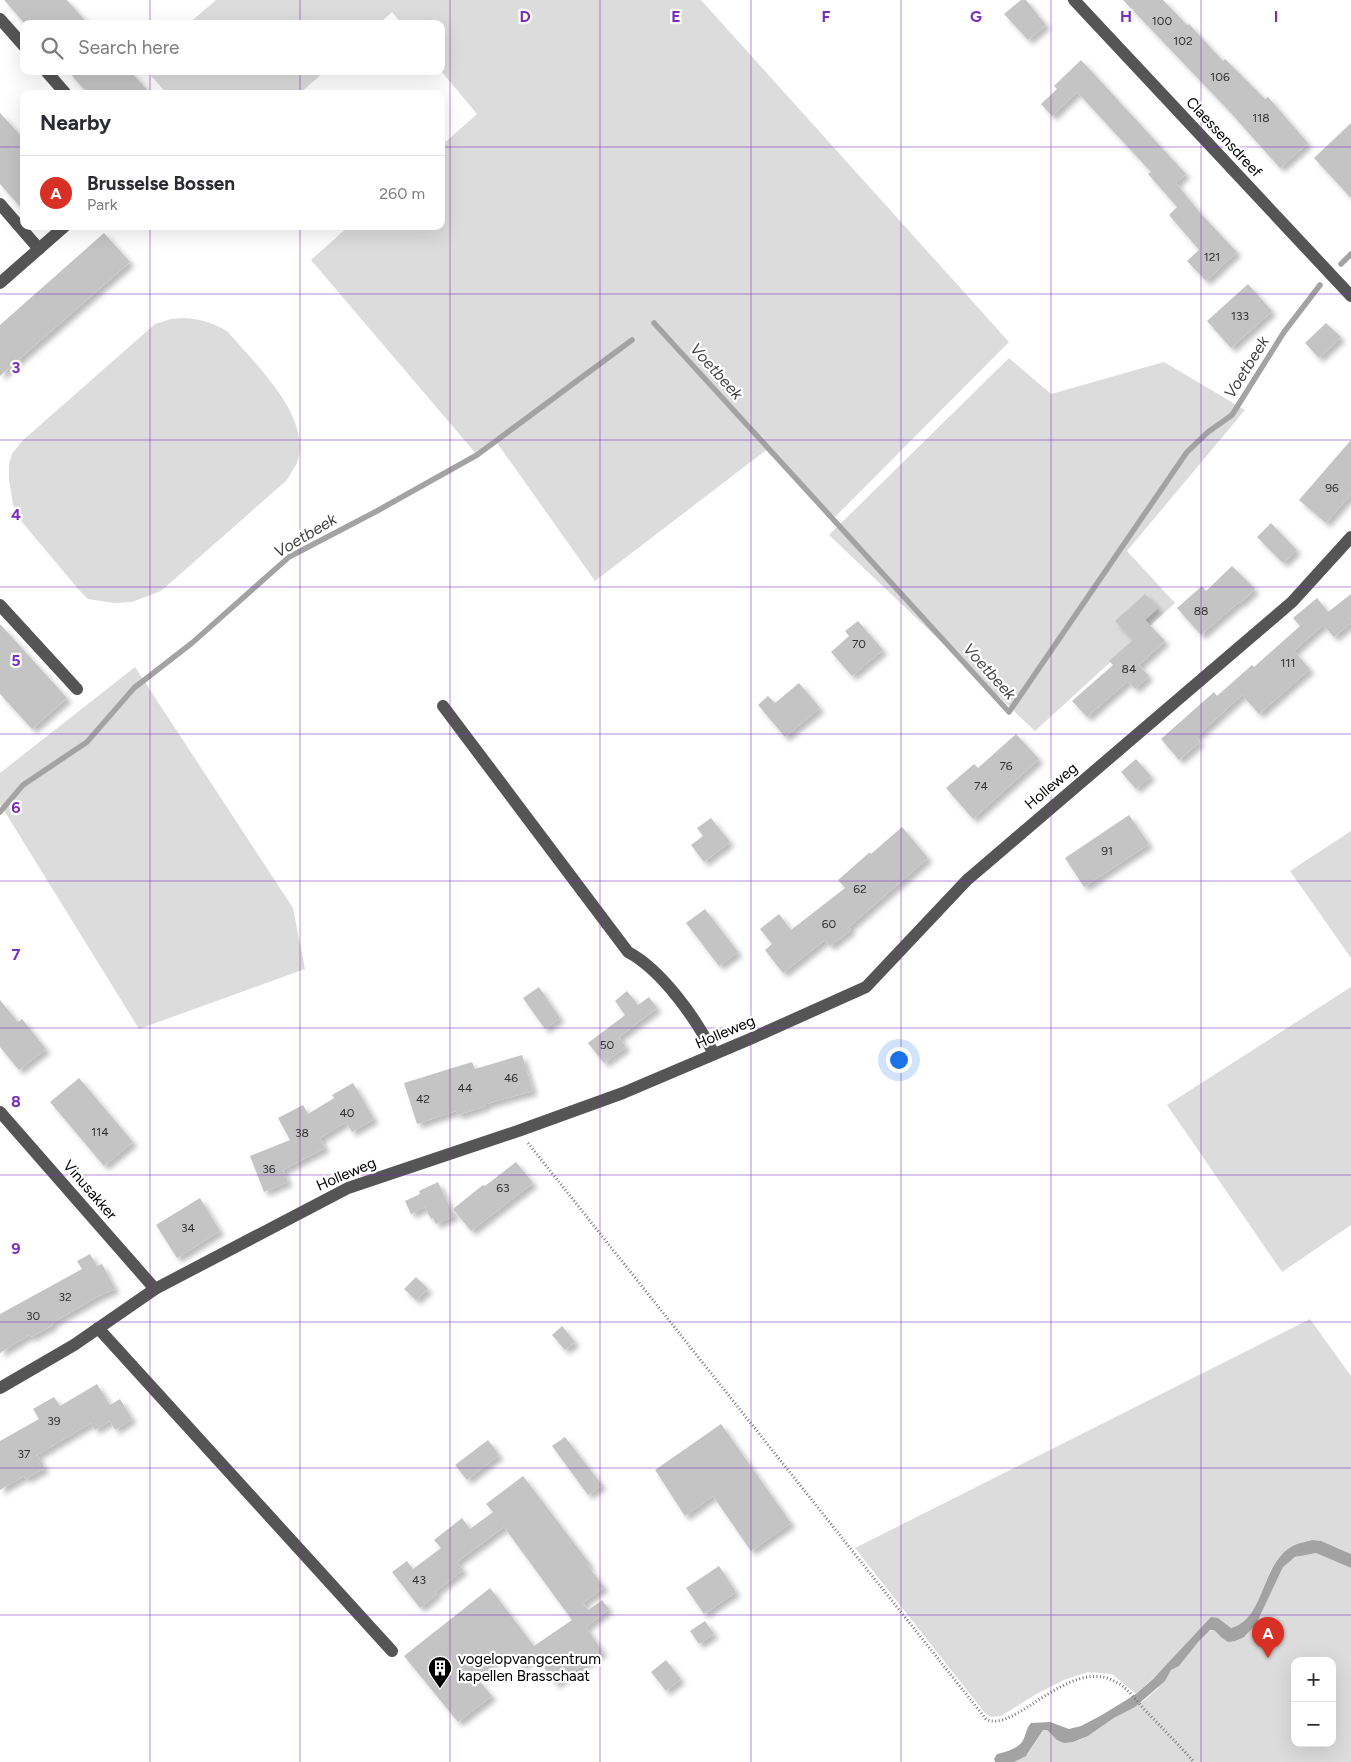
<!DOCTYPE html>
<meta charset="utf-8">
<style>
:root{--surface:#fff;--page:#f7f7f7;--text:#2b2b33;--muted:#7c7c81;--line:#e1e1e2;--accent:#d93025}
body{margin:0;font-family:Figtree,sans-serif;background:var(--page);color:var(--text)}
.controls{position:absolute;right:15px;bottom:15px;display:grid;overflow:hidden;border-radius:10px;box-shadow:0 5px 20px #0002}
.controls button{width:45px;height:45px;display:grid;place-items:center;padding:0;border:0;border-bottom:1px solid var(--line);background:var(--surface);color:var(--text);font:25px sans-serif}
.you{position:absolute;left:898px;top:1059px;width:18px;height:18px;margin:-12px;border:4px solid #fff;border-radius:50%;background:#1a73e8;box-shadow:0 0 0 8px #1a73e833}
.badge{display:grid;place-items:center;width:32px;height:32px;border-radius:50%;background:var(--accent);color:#fff;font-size:16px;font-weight:700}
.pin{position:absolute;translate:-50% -41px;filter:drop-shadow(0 1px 2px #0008)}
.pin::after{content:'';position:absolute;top:26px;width:18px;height:15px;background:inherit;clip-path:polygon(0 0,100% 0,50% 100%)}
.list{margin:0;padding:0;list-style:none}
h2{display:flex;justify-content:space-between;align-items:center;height:65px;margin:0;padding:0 20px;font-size:21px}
h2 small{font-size:16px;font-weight:400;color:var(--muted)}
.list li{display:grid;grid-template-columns:32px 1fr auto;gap:15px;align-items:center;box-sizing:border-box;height:75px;padding:0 20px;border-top:1px solid var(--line)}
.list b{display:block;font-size:19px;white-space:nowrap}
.list p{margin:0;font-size:16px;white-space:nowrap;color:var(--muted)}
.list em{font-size:16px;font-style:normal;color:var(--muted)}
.icon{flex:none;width:28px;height:28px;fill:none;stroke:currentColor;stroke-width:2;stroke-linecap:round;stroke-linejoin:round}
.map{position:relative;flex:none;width:1351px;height:1762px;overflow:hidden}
.search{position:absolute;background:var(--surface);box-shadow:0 5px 20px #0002;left:20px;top:20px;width:425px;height:55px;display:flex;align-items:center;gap:12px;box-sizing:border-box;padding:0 18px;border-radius:10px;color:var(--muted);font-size:19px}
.panel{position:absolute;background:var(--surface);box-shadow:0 5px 20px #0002;left:20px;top:90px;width:425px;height:140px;border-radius:10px}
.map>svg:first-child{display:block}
.green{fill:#dcdcdc;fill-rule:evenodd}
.water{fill:#a3a3a3}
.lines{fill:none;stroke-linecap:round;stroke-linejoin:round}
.stream{stroke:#a3a3a3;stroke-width:5.5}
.building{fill:#c4c4c4;filter:url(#shadow)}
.path{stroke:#777;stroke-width:3;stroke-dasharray:1 2.5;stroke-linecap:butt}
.minor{stroke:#555;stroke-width:12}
.grid{fill:none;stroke:#7b2cbf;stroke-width:1;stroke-opacity:0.55}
.labels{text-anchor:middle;stroke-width:4.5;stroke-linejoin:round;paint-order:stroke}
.number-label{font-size:12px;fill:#313131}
.street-label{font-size:15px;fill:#000;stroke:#fff}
.poi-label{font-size:15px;fill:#000;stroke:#fff;text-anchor:start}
.water-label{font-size:16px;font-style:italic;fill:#444;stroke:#fff}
.grid-label{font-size:16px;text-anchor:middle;font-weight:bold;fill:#7b2cbf;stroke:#fff;stroke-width:4.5;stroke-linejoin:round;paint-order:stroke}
</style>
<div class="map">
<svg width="1351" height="1762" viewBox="0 0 1351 1762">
<defs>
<filter id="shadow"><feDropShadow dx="4.5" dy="4.5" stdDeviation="2.5" flood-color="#0004"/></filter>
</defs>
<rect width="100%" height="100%" fill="#fff"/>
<!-- green -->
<g class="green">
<polygon points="216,0 701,0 1009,342 835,517 769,448 595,581 495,440 477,455 311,260 349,226 441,226 441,146 477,114 441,71 441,24 402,24 392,12 379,24 188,24"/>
<polygon points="147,71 325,71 299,94 167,94"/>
<path d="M 184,318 C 200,319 215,323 228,332 C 255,364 313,417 297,463 C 294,469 290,474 287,480 L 161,591 L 132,602 L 114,603 L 88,599 L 79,590 L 22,522 L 13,505 L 9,479 L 9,464 L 12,454 L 21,442 L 155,324 L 171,319 Z"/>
<polygon points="1009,358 1051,394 1164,362 1245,410 1127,551 1175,603 1035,731 829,535"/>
<polygon points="135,667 293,908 305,969 139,1029 0,804 0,773"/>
<polygon points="1351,831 1351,958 1290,871"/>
<polygon points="1351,987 1351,1225 1282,1272 1167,1105"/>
<path d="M 1310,1319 L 1351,1376 L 1351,1554 L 1333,1546 L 1282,1554 C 1277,1560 1272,1567 1269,1574 C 1260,1594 1255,1622 1231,1628 L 1218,1618 L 1136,1694 L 1112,1674 L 1088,1672 L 1064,1680 L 1038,1693 L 1001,1716 L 991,1717 L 985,1713 L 855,1548 Z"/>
<path d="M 1316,1553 L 1351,1568 L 1351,1762 L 1014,1762 L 1028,1754 L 1043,1730 L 1047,1730 C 1068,1755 1089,1735 1110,1721 C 1121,1713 1135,1708 1146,1699 C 1152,1693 1160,1687 1165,1680 C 1167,1677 1168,1673 1171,1670 C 1174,1668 1178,1667 1181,1664 C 1187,1656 1203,1629 1214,1630 L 1222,1638 L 1228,1641 L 1267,1600 L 1283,1567 L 1288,1561 L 1301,1555 ZM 1295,1661 L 1332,1661 L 1332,1743 L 1295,1743 Z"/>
</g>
<!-- water -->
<path class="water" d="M 1312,1540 L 1321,1541 L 1351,1554 L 1351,1568 L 1316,1553 L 1295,1557 L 1283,1567 L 1256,1624 L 1244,1637 L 1235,1641 L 1228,1642 L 1222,1638 L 1214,1630 L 1210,1630 L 1198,1642 L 1179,1666 L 1171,1670 L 1165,1681 L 1135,1707 L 1114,1718 L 1088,1736 L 1073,1742 L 1064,1743 L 1057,1740 L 1047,1730 L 1043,1730 L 1026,1756 L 1014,1762 L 995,1762 L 994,1759 L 997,1754 C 1005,1752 1017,1749 1022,1742 C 1026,1736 1026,1728 1031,1723 L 1050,1722 L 1069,1729 L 1081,1726 L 1102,1715 L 1136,1694 L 1153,1679 L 1211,1617 L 1218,1618 L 1231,1628 C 1266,1619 1260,1563 1293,1546 C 1298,1543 1306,1542 1312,1540 Z"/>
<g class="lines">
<!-- stream -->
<g class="stream">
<polyline points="1341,264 1351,254"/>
<polyline points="654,323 1009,712 1187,452 1208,432 1232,415 1284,332 1320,285"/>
<polyline points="0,812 23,785 87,742 134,688 192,643 289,557 377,511 477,455 632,340"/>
</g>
</g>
<!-- building -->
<g class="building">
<polygon points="4,0 67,0 88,24 25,24"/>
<polygon points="1021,0 1026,0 1046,25 1028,40 1004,14"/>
<polygon points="1123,0 1163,0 1187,25 1189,24 1223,61 1225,59 1265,99 1268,97 1308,143 1280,168 1230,112"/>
<polygon points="1081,60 1186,174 1176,183 1201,214 1237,252 1206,281 1187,261 1199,250 1169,215 1177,207 1148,174 1151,172 1112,130 1077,92 1052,116 1041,104 1057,89 1054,86"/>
<polygon points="68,71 130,71 151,94 88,94"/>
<polygon points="0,113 24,139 24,211 0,184"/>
<polygon points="1351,123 1351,198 1314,158"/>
<polygon points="104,233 130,262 0,376 0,325"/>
<polygon points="1248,284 1272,311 1231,348 1207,321"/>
<polygon points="1326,323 1341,337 1319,358 1305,343"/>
<polygon points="1351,440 1351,494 1326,523 1299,500"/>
<polygon points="1271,523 1297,550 1283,563 1257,537"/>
<polygon points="1232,566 1255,589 1240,603 1239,602 1201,635 1177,608 1202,586 1206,591"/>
<polygon points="1145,594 1158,608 1145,620 1165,641 1139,665 1149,676 1135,689 1128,681 1087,717 1072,701 1113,665 1109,661 1133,640 1115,621"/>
<polygon points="1351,594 1351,623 1334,637 1323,625 1294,651 1310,669 1259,714 1242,695 1196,737 1200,742 1179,760 1161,739 1214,692 1217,696 1252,665 1254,667 1300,626 1293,618 1317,598 1328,612"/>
<polygon points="858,621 883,650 852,676 831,652 849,636 845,631"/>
<polygon points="0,624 67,698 32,729 0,694"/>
<polygon points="799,683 820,708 785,737 758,705 768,696 775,703"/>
<polygon points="1016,734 1039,759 973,819 946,788 974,764 978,768"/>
<polygon points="1136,759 1151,776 1136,789 1121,772"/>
<polygon points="1129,815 1149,844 1084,887 1065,858"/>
<polygon points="711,818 730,842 704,862 691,845 703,836 697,828"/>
<polygon points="902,827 928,858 849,927 851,930 830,946 825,940 783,973 765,950 772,944 760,929 779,914 791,930 845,888 838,880 870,852 871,854"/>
<polygon points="705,909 738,952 719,966 686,923"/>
<polygon points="539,987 560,1018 545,1029 523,998"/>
<polygon points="627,991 638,1005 649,997 657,1008 619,1037 626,1047 604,1063 588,1043 625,1015 615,1001"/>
<polygon points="0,1000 18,1022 22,1019 46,1049 19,1070 0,1047"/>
<polygon points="522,1055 533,1091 486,1104 486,1106 458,1115 456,1111 417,1124 404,1083 472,1062 475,1069"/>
<polygon points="79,1078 133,1142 104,1166 50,1102"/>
<polygon points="353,1083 374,1119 352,1132 346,1122 320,1138 325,1148 283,1170 288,1182 264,1192 250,1156 290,1140 278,1118 303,1105 308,1114 334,1098 332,1095"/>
<polygon points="516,1162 533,1183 471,1231 453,1209 483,1185 485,1186"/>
<polygon points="438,1182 454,1216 436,1224 433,1218 431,1219 425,1207 411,1214 405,1201 420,1194 419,1191"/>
<polygon points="200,1198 220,1231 177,1258 156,1225"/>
<polygon points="90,1254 97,1266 102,1264 115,1289 97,1297 52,1323 53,1325 31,1337 29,1335 0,1353 0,1314 82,1269 77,1261"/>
<polygon points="416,1277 428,1289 416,1300 404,1289"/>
<polygon points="562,1326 575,1342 565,1350 552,1335"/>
<polygon points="97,1384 110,1405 120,1399 132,1419 115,1430 110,1421 95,1430 91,1423 37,1455 45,1468 26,1479 24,1476 0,1490 0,1441 39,1419 33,1409 54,1397 60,1406"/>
<polygon points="721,1424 791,1523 751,1551 713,1496 685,1516 655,1470"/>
<polygon points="565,1437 602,1485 588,1495 552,1446"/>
<polygon points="488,1440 499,1455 467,1480 455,1465"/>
<polygon points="523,1476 590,1564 588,1566 604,1587 583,1603 588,1610 602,1600 609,1609 586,1627 603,1652 555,1684 537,1656 520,1666 511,1652 506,1656 505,1654 474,1675 492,1696 458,1722 404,1656 490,1588 534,1646 572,1620 504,1527 457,1562 463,1570 435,1592 437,1594 420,1608 392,1572 407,1561 413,1569 441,1548 434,1540 462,1518 470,1529 493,1512 486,1504"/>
<polygon points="719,1566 736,1592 704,1614 686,1588"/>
<polygon points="705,1621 714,1634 699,1644 690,1631"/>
<polygon points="666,1660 681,1679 666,1691 651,1672"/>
</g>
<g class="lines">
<!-- path -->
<path class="path" d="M 528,1143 L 986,1719 C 1013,1735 1069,1657 1114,1681 C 1127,1687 1135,1699 1144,1709 C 1161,1727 1178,1744 1194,1762"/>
<!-- minor -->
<g class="minor">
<polyline points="1074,0 1351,296"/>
<polyline points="0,19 24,46"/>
<polyline points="46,71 66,94"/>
<polyline points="0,204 39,249"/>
<polyline points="0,283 65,226"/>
<polyline points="0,605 77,689"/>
<path d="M 443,706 L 628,952 C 662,970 697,1020 714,1054"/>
<polyline points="0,1112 155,1289"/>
<polyline points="98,1328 392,1651"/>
<polyline points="0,1388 74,1345 155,1289 348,1188 518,1131 623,1093 750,1039 866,987 967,880 1292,602 1351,537"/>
</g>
</g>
<!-- grid -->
<path class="grid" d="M 150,0 L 150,24M 300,0 L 300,24M 450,0 L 450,1762M 600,0 L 600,1762M 751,0 L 751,1762M 901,0 L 901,1762M 1051,0 L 1051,1762M 1201,0 L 1201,1762M 150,71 L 150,94M 300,71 L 300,94M 0,147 L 24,147M 441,147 L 1351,147M 150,226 L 150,1762M 300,226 L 300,1762M 0,294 L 1351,294M 0,440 L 1351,440M 0,587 L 1351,587M 0,734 L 1351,734M 0,881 L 1351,881M 0,1028 L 1351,1028M 0,1175 L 1351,1175M 0,1322 L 1351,1322M 0,1468 L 1351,1468M 0,1615 L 1351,1615"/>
<!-- icons -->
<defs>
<g id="building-pin" transform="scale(1.25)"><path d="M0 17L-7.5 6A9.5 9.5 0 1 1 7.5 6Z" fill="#000" stroke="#fff"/><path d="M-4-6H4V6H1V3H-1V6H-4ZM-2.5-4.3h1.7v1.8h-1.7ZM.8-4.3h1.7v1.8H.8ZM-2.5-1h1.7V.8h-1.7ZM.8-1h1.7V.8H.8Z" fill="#fff"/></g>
</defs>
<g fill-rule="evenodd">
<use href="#building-pin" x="440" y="1668"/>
</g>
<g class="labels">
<!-- number labels -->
<g class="number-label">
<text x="1162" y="25">100</text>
<text x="1183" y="45">102</text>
<text x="1220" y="81">106</text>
<text x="1261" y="122">118</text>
<text x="1212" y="261">121</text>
<text x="1240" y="320">133</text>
<text x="1332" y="492">96</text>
<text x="1201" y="615">88</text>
<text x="859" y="648">70</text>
<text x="1288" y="667">111</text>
<text x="1129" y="673">84</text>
<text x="1006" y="770">76</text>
<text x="981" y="790">74</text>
<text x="1107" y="855">91</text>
<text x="860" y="893">62</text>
<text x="829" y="928">60</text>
<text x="607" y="1049">50</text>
<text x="511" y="1082">46</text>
<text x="465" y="1092">44</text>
<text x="423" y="1103">42</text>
<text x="347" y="1117">40</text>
<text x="100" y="1136">114</text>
<text x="302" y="1137">38</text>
<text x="269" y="1173">36</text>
<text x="503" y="1192">63</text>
<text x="188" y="1232">34</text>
<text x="65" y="1301">32</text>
<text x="33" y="1320">30</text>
<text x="54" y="1425">39</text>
<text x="24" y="1458">37</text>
<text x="419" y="1584">43</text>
</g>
<!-- street labels -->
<g class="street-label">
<text transform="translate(1224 137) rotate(47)" y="5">Claessensdreef</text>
<text transform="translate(1051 786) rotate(-40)" y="5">Holleweg</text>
<text transform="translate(725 1032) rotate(-23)" y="5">Holleweg</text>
<text transform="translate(346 1174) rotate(-23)" y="5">Holleweg</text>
<text transform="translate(90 1190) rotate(49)" y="5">Vinusakker</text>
</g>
<!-- poi labels -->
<g class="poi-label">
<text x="458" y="1664">vogelopvangcentrum<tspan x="458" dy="17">kapellen Brasschaat</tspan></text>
</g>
<!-- water labels -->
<g class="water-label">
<text transform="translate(1246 367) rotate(-58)" y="6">Voetbeek</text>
<text transform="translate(717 371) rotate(48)" y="6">Voetbeek</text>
<text transform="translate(305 535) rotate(-31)" y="6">Voetbeek</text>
<text transform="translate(990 671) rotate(48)" y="6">Voetbeek</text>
</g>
</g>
<g class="grid-label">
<text x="525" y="22">D</text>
<text x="676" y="22">E</text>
<text x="826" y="22">F</text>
<text x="976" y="22">G</text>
<text x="1126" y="22">H</text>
<text x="1276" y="22">I</text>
<text x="16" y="373">3</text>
<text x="16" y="520">4</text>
<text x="16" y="666">5</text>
<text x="16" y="813">6</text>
<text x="16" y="960">7</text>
<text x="16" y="1107">8</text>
<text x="16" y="1254">9</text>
</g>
</svg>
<div class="controls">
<button>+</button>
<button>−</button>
</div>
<div class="you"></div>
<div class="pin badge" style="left:1268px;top:1658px">A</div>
<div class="search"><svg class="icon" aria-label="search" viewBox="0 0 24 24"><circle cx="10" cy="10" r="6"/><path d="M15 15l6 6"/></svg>Search here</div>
<section class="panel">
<h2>Nearby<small></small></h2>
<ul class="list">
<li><span class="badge">A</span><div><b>Brusselse Bossen</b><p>Park</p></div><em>260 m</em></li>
</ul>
</section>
</div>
